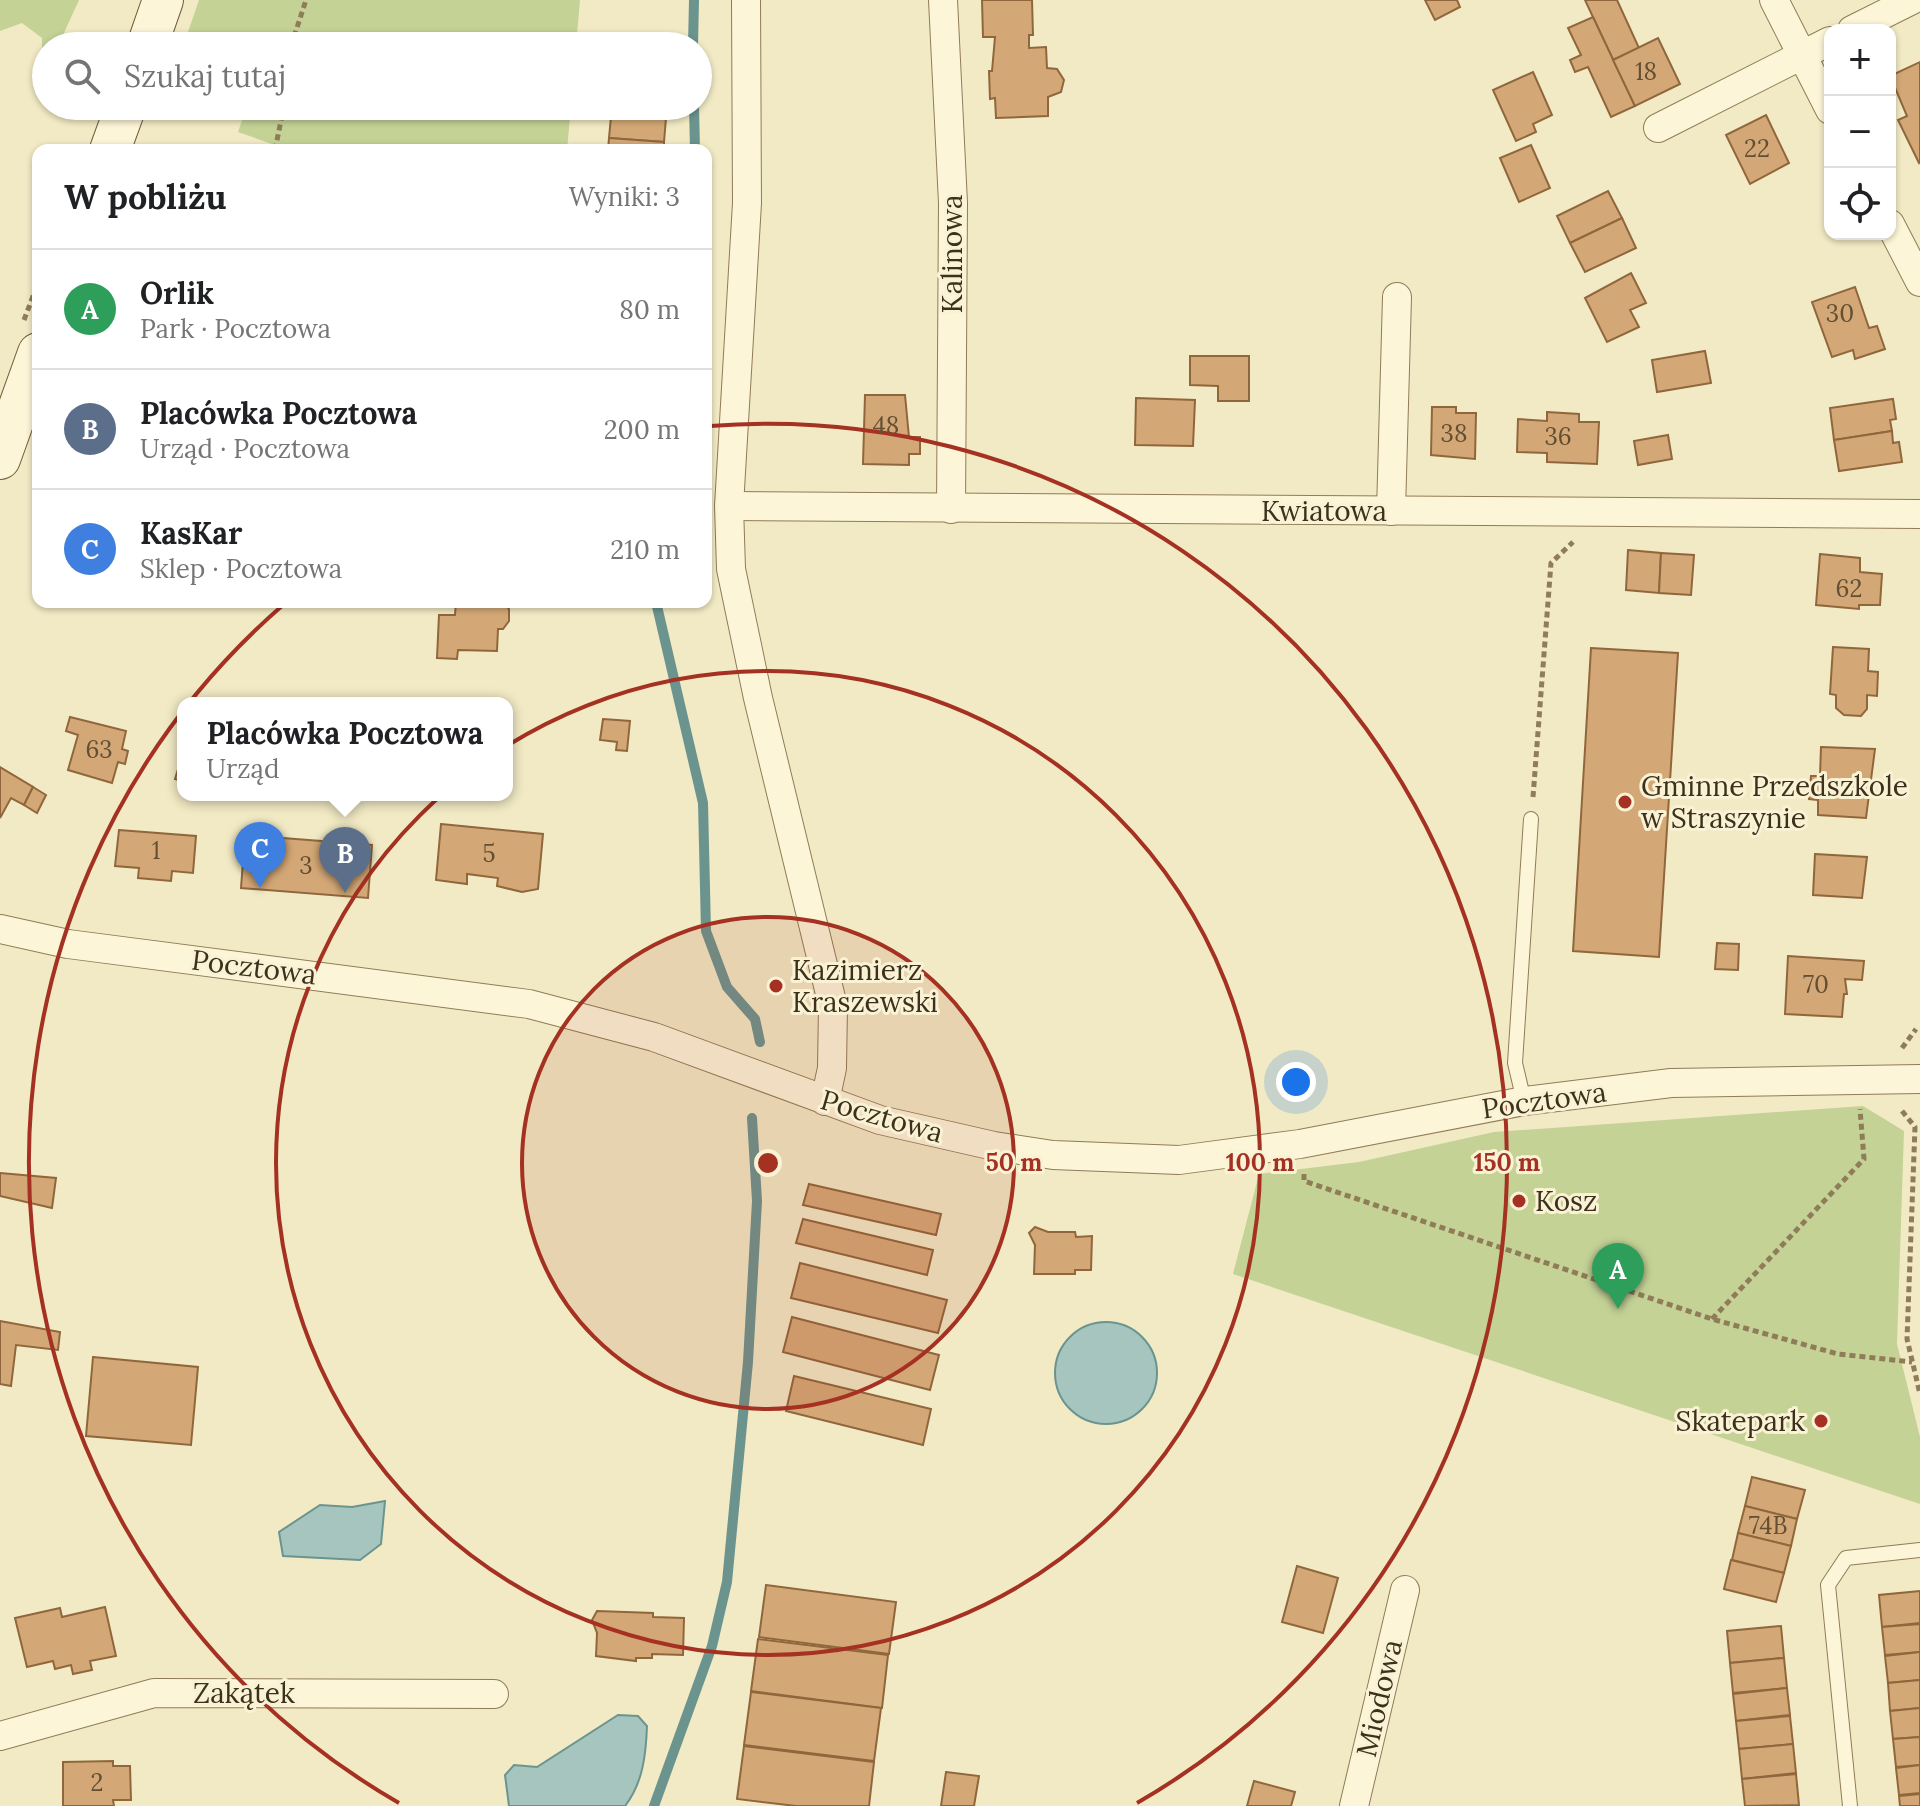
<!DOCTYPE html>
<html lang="pl">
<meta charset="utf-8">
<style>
:root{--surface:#fff;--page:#f2f2f2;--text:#202124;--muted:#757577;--line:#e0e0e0;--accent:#a43122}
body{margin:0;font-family:Lora,serif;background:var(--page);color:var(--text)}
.controls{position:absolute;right:24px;top:24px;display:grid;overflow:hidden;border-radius:16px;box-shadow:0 2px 6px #0004}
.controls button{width:72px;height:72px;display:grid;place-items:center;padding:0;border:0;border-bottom:2px solid var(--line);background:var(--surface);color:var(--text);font:40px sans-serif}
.you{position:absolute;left:1296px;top:1082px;width:28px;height:28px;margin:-20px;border:6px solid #fff;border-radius:50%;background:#1a73e8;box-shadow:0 0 0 12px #1a73e833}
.badge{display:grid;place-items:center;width:52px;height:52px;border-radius:50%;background:var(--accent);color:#fff;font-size:26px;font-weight:700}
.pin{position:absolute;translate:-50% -66px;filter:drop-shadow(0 2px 4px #0008)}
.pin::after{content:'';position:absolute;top:42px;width:28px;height:24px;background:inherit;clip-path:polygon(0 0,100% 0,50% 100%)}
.popup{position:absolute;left:177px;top:697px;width:336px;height:104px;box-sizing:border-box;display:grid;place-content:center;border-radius:16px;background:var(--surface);filter:drop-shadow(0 2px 6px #0005);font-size:26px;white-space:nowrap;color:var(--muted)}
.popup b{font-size:30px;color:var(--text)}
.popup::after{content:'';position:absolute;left:50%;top:100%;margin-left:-16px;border:16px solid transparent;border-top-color:var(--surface)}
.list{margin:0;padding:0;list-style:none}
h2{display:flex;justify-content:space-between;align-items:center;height:104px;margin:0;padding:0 32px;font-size:34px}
h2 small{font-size:26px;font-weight:400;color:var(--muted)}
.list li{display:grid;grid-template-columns:52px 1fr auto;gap:24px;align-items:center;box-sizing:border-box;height:120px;padding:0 32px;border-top:2px solid var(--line)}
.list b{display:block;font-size:30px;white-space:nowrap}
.list p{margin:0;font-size:26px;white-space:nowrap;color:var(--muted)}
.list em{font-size:26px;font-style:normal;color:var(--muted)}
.icon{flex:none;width:44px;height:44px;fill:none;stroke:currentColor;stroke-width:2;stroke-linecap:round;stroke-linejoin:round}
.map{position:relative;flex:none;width:1920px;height:1806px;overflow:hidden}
.search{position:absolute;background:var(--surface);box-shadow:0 2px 6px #0004;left:32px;top:32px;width:680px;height:88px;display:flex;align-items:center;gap:20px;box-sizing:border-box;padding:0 28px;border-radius:44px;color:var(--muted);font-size:30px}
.panel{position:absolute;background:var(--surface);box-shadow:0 2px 6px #0004;left:32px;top:144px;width:680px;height:464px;border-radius:16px}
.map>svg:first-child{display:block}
.green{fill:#c4d296}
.water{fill:#a6c5bf;stroke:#6b948f;stroke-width:2}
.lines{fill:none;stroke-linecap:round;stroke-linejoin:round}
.stream{stroke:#6b948f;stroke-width:10}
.building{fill:#d4a876;stroke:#90673c;stroke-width:2}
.service-casing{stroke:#8f7c58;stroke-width:16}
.minor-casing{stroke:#8f7c58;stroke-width:30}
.secondary-casing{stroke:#715c3b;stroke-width:42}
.path{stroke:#8f7c58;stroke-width:5;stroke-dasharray:6 4;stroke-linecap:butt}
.service{stroke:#fcf5d8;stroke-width:14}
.minor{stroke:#fcf5d8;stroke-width:28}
.secondary{stroke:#fcf5d8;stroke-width:40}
.ring{fill:none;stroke:#a43122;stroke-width:4}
.poi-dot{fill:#a43122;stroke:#f9f2d4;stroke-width:3}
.labels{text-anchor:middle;stroke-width:6;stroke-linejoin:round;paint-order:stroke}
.number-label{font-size:24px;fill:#634f33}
.street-label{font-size:28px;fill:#3d311d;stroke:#f9f2d4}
.poi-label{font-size:28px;fill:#3d311d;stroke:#f9f2d4;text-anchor:start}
.centre{fill:#a43122;stroke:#f9f2d4;stroke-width:4}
.ring-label{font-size:24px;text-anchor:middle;font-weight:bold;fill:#a43122;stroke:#f9f2d4;stroke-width:6;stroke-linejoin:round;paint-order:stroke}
</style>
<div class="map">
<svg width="1920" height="1806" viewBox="0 0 1920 1806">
<rect width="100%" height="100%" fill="#f2eac4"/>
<!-- green -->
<g class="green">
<polygon points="0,0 79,0 58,46 46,46 46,73 42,82 42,38 22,23 0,31"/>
<polygon points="199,0 580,0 576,46 189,46 188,32"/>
<polygon points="247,106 571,106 567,150 289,150 238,132"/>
<polygon points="1863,1106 1904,1131 1897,1344 1920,1437 1920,1504 1233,1274 1259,1174 1359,1162 1494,1132"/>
</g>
<!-- water -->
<g class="water">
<circle cx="1106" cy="1373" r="51"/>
<polygon points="385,1501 381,1544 360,1560 283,1556 279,1532 320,1505 352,1507"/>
<path d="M 618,1715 L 638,1716 L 647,1726 C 646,1754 643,1783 625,1806 L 509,1806 L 505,1775 L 514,1765 L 537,1767 Z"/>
</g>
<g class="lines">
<!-- stream -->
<g class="stream">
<polyline points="693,46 694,0"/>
<polyline points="694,106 695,150"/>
<polyline points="656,602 703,803 706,931 727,987 755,1019 760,1042"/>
<polyline points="654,1806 712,1646 727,1582 748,1362 757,1201 752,1118"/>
</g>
</g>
<!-- building -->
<g class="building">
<polygon points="982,0 1032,0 1033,35 1029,35 1029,48 1046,47 1047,68 1057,69 1064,80 1061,92 1048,97 1048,116 996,118 995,98 990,99 989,71 992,71 995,37 983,37"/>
<polygon points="1425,0 1457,0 1460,7 1435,20"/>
<polygon points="1585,0 1617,0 1639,48 1613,60"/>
<polygon points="1593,17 1635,106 1611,117 1588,67 1575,72 1570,60 1581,55 1568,28"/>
<polygon points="1658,38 1680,84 1635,106 1613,60"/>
<polygon points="1920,62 1920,162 1919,163 1898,120 1907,116 1890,76"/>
<polygon points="1533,72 1552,115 1533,124 1536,132 1516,141 1493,90"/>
<polygon points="612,106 667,106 664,142 609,138"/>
<polygon points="1766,115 1789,163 1750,184 1726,135"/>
<polygon points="609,138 664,142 664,150 608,150"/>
<polygon points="1531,145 1550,188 1519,202 1500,158"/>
<polygon points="1608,191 1622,218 1570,243 1557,216"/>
<polygon points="1622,218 1636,248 1585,272 1570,243"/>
<polygon points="1631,273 1646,303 1630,310 1639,327 1607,342 1585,298"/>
<polygon points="1855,287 1869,328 1877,326 1885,349 1855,359 1853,350 1832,357 1812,302"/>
<polygon points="1705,351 1711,383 1657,392 1652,360"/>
<polygon points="1190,356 1249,356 1249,401 1218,401 1218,386 1190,385"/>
<polygon points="865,395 905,395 909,437 920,437 920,454 909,454 909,465 863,464"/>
<polygon points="1136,398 1195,400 1193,446 1135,445"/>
<polygon points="1893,399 1896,419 1890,420 1892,431 1834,440 1830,408"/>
<polygon points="1432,407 1456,407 1456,413 1476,413 1475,459 1431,455"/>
<polygon points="1547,412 1579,414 1579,422 1599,422 1597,464 1547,462 1547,453 1517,452 1518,419 1547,421"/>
<polygon points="1892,431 1893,443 1899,442 1902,462 1839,471 1834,440"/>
<polygon points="1668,435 1672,459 1638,465 1634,441"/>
<polygon points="1628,550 1661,553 1659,593 1626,590"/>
<polygon points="1661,553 1694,555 1691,595 1659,593"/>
<polygon points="1820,554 1860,558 1860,572 1882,574 1880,605 1859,605 1859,609 1816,605"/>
<polygon points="456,602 503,602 509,609 509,621 503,629 498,629 497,651 458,650 457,659 437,658 439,615 455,615"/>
<polygon points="1833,647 1869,649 1868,671 1878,672 1877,696 1867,695 1867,709 1861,716 1844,715 1836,708 1836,695 1830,694"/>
<polygon points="1591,648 1678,653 1659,957 1573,951"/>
<polygon points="70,717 126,731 122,749 128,751 125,764 118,762 112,783 68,770 78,735 66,731"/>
<polygon points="603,719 630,721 627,751 616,750 617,742 600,740"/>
<polygon points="1821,747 1875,749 1866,818 1818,815 1818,800 1809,799 1811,776 1820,776"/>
<polygon points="183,753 183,781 175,779"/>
<polygon points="0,767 33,787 24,805 11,798 0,818"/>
<polygon points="33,787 46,795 37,813 24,805"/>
<polygon points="441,824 543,834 538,889 522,892 497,886 498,878 467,874 467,884 436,880"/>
<polygon points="119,830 196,836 193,873 172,871 171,881 138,878 139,868 115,866"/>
<polygon points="245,835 372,845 368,898 241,888"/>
<polygon points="1815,854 1867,857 1862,898 1813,895"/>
<polygon points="1717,943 1739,944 1738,970 1715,969"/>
<polygon points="1788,956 1864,961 1862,980 1845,979 1847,994 1844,994 1842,1017 1785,1014"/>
<polygon points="0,1173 56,1178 52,1208 0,1196"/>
<polygon points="809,1184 941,1214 936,1235 803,1205"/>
<polygon points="803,1219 933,1250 927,1275 796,1243"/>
<polygon points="1035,1227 1048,1232 1075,1232 1076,1237 1092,1236 1091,1270 1075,1270 1075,1274 1034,1274 1035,1245 1029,1233"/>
<polygon points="800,1263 947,1300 938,1333 791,1298"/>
<polygon points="792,1317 939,1355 930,1390 783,1352"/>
<polygon points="0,1321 60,1332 58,1350 16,1345 11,1386 0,1384"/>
<polygon points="93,1357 198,1367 191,1445 86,1436"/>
<polygon points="794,1376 931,1409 923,1445 786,1411"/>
<polygon points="1752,1477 1805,1490 1797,1519 1745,1506"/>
<polygon points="1745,1506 1797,1519 1791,1546 1738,1533"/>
<polygon points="1738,1533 1791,1546 1784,1573 1732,1560"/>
<polygon points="1731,1560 1784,1573 1776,1602 1724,1589"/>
<polygon points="1297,1566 1338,1578 1323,1633 1282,1622"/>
<polygon points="766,1585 896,1602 889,1654 759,1637"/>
<polygon points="1920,1591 1920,1623 1882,1627 1879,1595"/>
<polygon points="105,1607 116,1656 90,1661 92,1670 73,1674 71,1665 55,1669 53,1661 27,1667 15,1618 60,1608 62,1617"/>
<polygon points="597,1611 653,1613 653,1617 684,1618 683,1655 652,1654 652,1658 636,1658 636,1661 596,1656 597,1633 592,1620"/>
<polygon points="1920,1624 1920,1652 1885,1655 1882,1627"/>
<polygon points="1781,1626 1784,1658 1730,1663 1727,1631"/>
<polygon points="758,1639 888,1655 882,1708 751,1691"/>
<polygon points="1920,1652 1920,1680 1888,1683 1885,1656"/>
<polygon points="1784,1658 1787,1688 1733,1693 1730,1663"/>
<polygon points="1920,1680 1920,1708 1890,1711 1888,1683"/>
<polygon points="1787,1688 1790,1715 1736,1721 1733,1694"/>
<polygon points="751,1692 881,1708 874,1761 744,1745"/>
<polygon points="1920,1708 1920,1737 1893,1739 1890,1711"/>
<polygon points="1790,1716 1793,1744 1739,1749 1736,1721"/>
<polygon points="1920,1737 1920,1765 1896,1767 1893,1739"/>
<polygon points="1793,1744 1796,1773 1742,1779 1739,1749"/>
<polygon points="744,1746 874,1762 869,1806 796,1806 737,1799"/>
<polygon points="113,1761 113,1766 130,1766 131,1800 113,1800 114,1806 63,1806 63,1762"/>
<polygon points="1920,1765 1920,1793 1899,1795 1896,1768"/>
<polygon points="946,1772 979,1776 974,1806 941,1806"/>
<polygon points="1796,1774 1799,1805 1745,1806 1742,1779"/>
<polygon points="1254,1781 1295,1792 1291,1806 1247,1806"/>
<polygon points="1920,1794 1920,1806 1900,1806 1899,1796"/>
</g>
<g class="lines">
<!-- service casing -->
<g class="service-casing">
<g id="service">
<polyline points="1524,1101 1515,1063 1531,819"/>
<polyline points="1850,1806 1828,1585 1846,1558 1920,1550"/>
</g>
</g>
<!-- minor casing -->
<g class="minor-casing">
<g id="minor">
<polyline points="746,0 747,203 729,506 731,569 758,698 833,1006 832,1068 825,1101"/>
<polyline points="943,0 953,203 951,509"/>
<polyline points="1774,0 1830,110"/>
<polyline points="1852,30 1912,0"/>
<polyline points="1658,128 1830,41"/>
<polyline points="1890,224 1920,282"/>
<polyline points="729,506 1920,514"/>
<polyline points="1391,511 1397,297"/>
<polyline points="0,929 68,944 529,1004 654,1037 880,1120 994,1146 1053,1155 1179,1160 1300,1144 1524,1101 1671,1083 1920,1079"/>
<polyline points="0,1736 154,1693 494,1694"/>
<polyline points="1354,1806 1405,1590"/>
</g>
</g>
<!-- secondary casing -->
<g class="secondary-casing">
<g id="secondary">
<polyline points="147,46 163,0"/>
<polyline points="110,150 126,106"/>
<polyline points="0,459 38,353"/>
</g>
</g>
<!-- path -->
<g class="path">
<polyline points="291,46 306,0"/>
<polyline points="275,150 284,106"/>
<polyline points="24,320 38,283"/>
<polyline points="1533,797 1551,563 1573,542"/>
<polyline points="1902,1048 1916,1029"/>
<polyline points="1902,1111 1915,1127 1907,1339 1920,1394"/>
<polyline points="1304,1174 1304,1181 1712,1319 1838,1354 1912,1362"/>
<polyline points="1712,1319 1864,1159 1860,1109"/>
</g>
<!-- service -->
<use href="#service" class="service"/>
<!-- minor -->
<use href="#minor" class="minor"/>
<!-- secondary -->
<use href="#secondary" class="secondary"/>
</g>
<!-- distance rings -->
<circle cx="768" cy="1163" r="246" fill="#a43122" fill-opacity=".12"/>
<g class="ring">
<circle cx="768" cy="1163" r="246"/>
<circle cx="768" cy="1163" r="492"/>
<path d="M399 1803A739 739 0 0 1 283 605M710 426A739 739 0 0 1 1137 1803"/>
</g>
<!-- markers -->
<g class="poi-dot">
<circle cx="1625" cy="802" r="8"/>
<circle cx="776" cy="986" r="8"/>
<circle cx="1519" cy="1201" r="8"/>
<circle cx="1821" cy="1421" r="8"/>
</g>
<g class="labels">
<!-- number labels -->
<g class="number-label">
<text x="1646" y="80">18</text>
<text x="1757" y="157">22</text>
<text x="1840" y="322">30</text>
<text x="886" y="434">48</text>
<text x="1454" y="442">38</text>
<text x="1558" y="445">36</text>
<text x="1849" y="597">62</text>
<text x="99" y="758">63</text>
<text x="156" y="859">1</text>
<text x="489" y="862">5</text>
<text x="306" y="874">3</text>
<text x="1816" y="993">70</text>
<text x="1768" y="1534">74B</text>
<text x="97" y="1791">2</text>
</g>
<!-- street labels -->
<g class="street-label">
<text transform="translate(952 254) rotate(-90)" y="10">Kalinowa</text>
<text x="1324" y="521">Kwiatowa</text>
<text transform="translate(254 967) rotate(7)" y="10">Pocztowa</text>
<text transform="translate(1544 1100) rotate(-8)" y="10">Pocztowa</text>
<text transform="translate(882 1116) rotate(16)" y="10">Pocztowa</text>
<text x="244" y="1703">Zakątek</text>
<text transform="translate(1379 1698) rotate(-77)" y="10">Miodowa</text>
</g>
<!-- poi labels -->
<g class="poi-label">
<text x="1641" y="796">Gminne Przedszkole<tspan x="1641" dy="32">w Straszynie</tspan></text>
<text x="792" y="980">Kazimierz<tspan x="792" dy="32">Kraszewski</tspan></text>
<text x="1535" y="1211">Kosz</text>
<text x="1805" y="1431" text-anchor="end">Skatepark</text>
</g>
</g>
<circle cx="768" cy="1163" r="12" class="centre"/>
<g class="ring-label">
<text x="1014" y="1171">50 m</text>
<text x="1260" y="1171">100 m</text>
<text x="1507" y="1171">150 m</text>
</g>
</svg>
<div class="controls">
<button>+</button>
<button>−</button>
<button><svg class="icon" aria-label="locate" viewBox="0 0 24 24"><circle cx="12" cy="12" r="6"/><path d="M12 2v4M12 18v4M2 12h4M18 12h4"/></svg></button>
</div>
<div class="you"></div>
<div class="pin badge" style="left:1618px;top:1309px;background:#2e9e5b">A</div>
<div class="pin badge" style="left:345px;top:893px;background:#5c6f8a">B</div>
<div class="popup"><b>Placówka Pocztowa</b>Urząd</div>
<div class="pin badge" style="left:260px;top:888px;background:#3f7fe0">C</div>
<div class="search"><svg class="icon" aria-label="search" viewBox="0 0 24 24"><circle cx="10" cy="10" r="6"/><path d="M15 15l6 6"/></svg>Szukaj tutaj</div>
<section class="panel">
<h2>W pobliżu<small>Wyniki: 3</small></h2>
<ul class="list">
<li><span class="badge" style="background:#2e9e5b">A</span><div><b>Orlik</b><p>Park · Pocztowa</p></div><em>80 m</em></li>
<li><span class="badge" style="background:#5c6f8a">B</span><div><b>Placówka Pocztowa</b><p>Urząd · Pocztowa</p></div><em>200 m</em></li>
<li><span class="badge" style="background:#3f7fe0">C</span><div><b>KasKar</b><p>Sklep · Pocztowa</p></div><em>210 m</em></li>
</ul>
</section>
</div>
